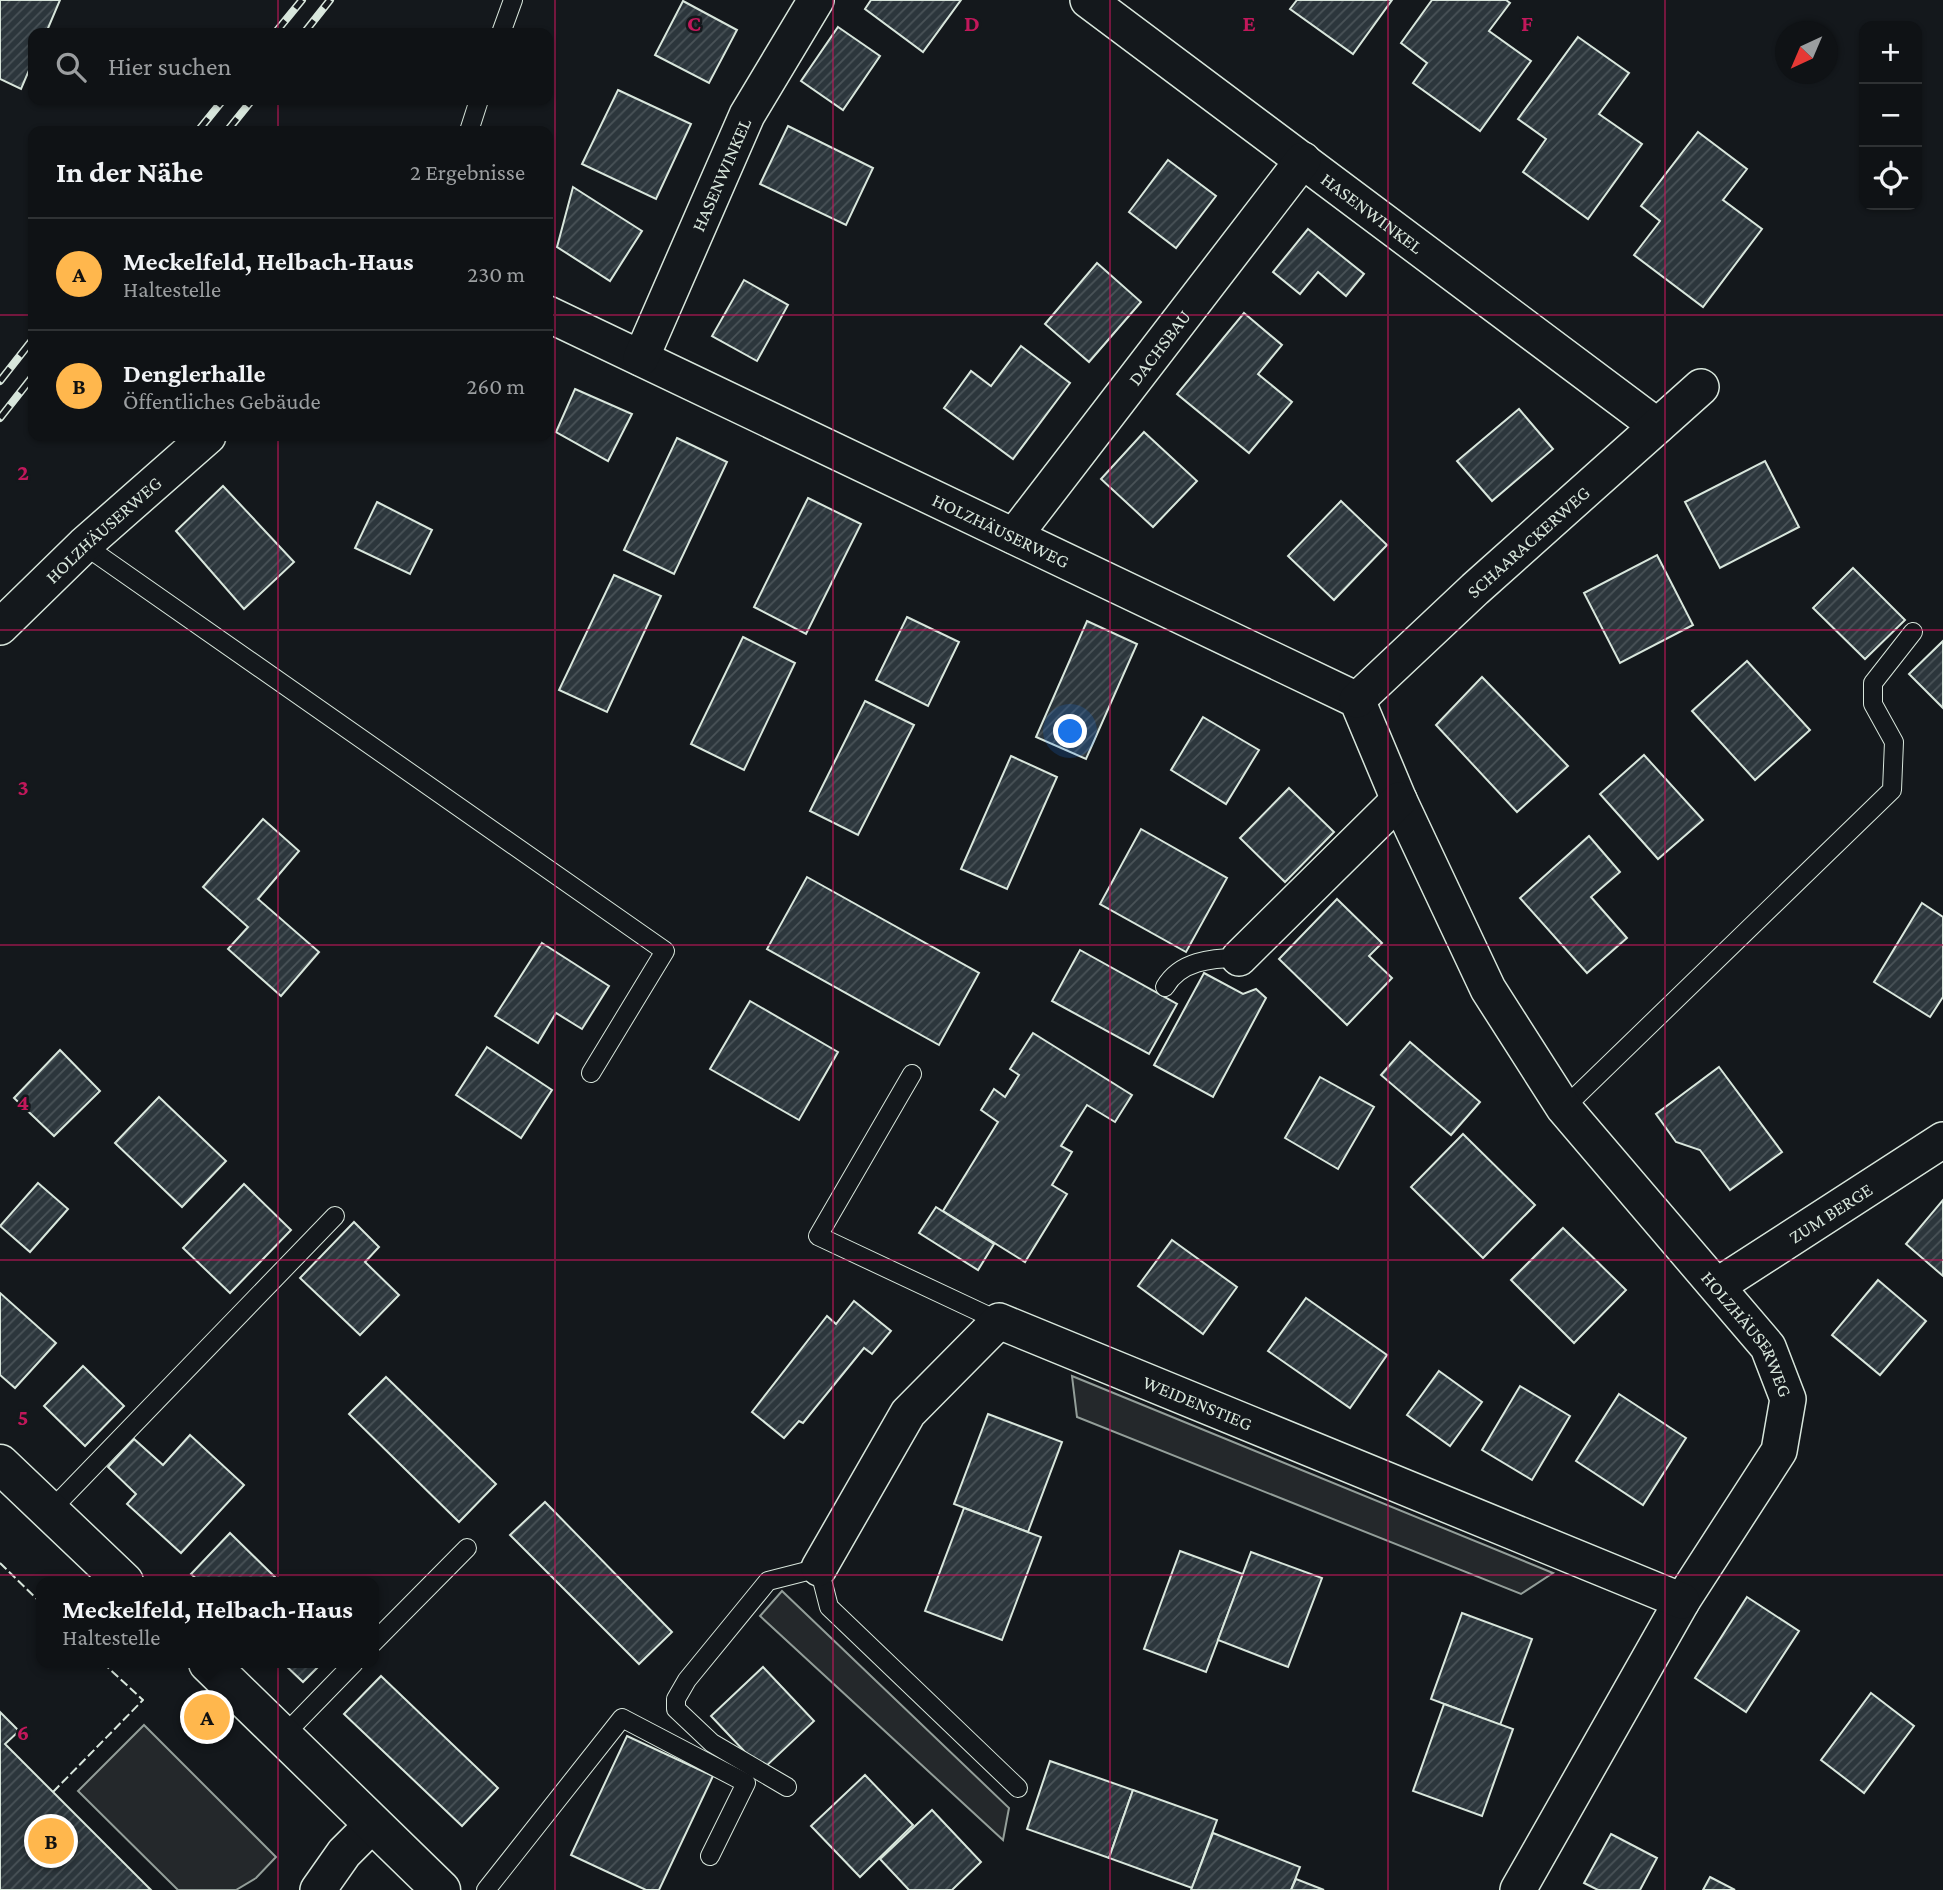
<!DOCTYPE html>
<html lang="de">
<meta charset="utf-8">
<style>
:root{--surface:#0f1215;--page:#1d2022;--text:#f1f3f6;--muted:#9b9ea0;--line:#2f3234;--accent:#ffb74d}
body{margin:0;font-family:"Crimson Pro",serif;background:var(--page);color:var(--text)}
.controls{position:absolute;right:21px;top:21px;display:grid;overflow:hidden;border-radius:14px;box-shadow:0 2px 5px #0004}
.controls button{width:63px;height:63px;display:grid;place-items:center;padding:0;border:0;border-bottom:2px solid var(--line);background:var(--surface);color:var(--text);font:35px sans-serif}
.compass{position:absolute;left:1775px;top:21px;width:63px;height:63px;border-radius:50%;background:var(--surface);box-shadow:0 2px 5px #0004;rotate:224deg}
.you{position:absolute;left:1071px;top:732px;width:24px;height:24px;margin:-18px;border:5px solid #fff;border-radius:50%;background:#1a73e8;box-shadow:0 0 0 10px #1a73e833}
.badge{display:grid;place-items:center;width:46px;height:46px;border-radius:50%;background:var(--accent);color:#111;font-size:23px;font-weight:700}
.pin{position:absolute;translate:-50% -50%;border:4px solid #fff;box-shadow:0 2px 7px #0006}
.popup{position:absolute;left:36px;top:1577px;width:343px;height:91px;box-sizing:border-box;display:grid;place-content:center;border-radius:14px;background:var(--surface);filter:drop-shadow(0 2px 5px #0005);font-size:23px;white-space:nowrap;color:var(--muted)}
.popup b{font-size:26px;color:var(--text)}
.popup::after{content:'';position:absolute;left:50%;top:100%;margin-left:-14px;border:14px solid transparent;border-top-color:var(--surface)}
.list{margin:0;padding:0;list-style:none}
h2{display:flex;justify-content:space-between;align-items:center;height:91px;margin:0;padding:0 28px;font-size:30px}
h2 small{font-size:23px;font-weight:400;color:var(--muted)}
.list li{display:grid;grid-template-columns:46px 1fr auto;gap:21px;align-items:center;box-sizing:border-box;height:112px;padding:0 28px;border-top:2px solid var(--line)}
.list b{display:block;font-size:26px;white-space:nowrap}
.list p{margin:0;font-size:23px;white-space:nowrap;color:var(--muted)}
.list em{font-size:23px;font-style:normal;color:var(--muted)}
.icon{flex:none;width:38px;height:38px;fill:none;stroke:currentColor;stroke-width:2;stroke-linecap:round;stroke-linejoin:round}
.map{position:relative;flex:none;width:1943px;height:1890px;overflow:hidden}
.search{position:absolute;background:var(--surface);box-shadow:0 2px 5px #0004;left:28px;top:28px;width:525px;height:77px;display:flex;align-items:center;gap:18px;box-sizing:border-box;padding:0 24px;border-radius:14px;color:var(--muted);font-size:26px}
.panel{position:absolute;background:var(--surface);box-shadow:0 2px 5px #0004;left:28px;top:126px;width:525px;height:315px;border-radius:14px}
.map>svg:first-child{display:block}
.parking{fill:#24282b;stroke:#939e99;stroke-width:2}
.building{fill:url(#building-hatch);stroke:#d8e6dc;stroke-width:2}
.lines{fill:none;stroke-linecap:round;stroke-linejoin:round}
.lane-casing{stroke:#d8e6dc;stroke-width:20}
.street-casing{stroke:#d8e6dc;stroke-width:38}
.secondary-casing{stroke:#d8e6dc;stroke-width:41}
.lane{stroke:#14181c;stroke-width:18}
.street{stroke:#14181c;stroke-width:35}
.secondary{stroke:#14181c;stroke-width:38}
.rail-casing{stroke:#d8e6dc;stroke-width:8}
.rail{stroke:#14181c;stroke-width:5;stroke-dasharray:16;stroke-linecap:butt}
.fence{stroke:#d8e6dc;stroke-width:2;stroke-dasharray:9 3.5;stroke-linecap:butt}
.grid{fill:none;stroke:#c2185b;stroke-width:2;stroke-opacity:0.55}
.labels{text-anchor:middle;stroke-width:5;stroke-linejoin:round;paint-order:stroke}
.street-label{font-size:19px;fill:#d8e6dc;stroke:#14181c}
.grid-label{font-size:23px;text-anchor:middle;font-weight:bold;fill:#c2185b;stroke:#14181c;stroke-width:5;stroke-linejoin:round;paint-order:stroke}
</style>
<div class="map">
<svg width="1943" height="1890" viewBox="0 0 1943 1890">
<defs>
<pattern id="building-hatch" width="6" height="6" patternUnits="userSpaceOnUse" patternTransform="scale(1.75)"><rect width="6" height="6" fill="#2c363c"/><path d="M-1 1l2-2M0 6l6-6M5 7l2-2" fill="none" stroke="#4a5358"/></pattern>
</defs>
<rect width="100%" height="100%" fill="#14181c"/>
<!-- parking -->
<g class="parking">
<polygon points="1072,1376 1553,1573 1521,1594 1077,1417"/>
<polygon points="782,1591 1009,1808 1003,1840 760,1616"/>
<polygon points="144,1725 276,1857 256,1878 236,1890 178,1890 78,1791"/>
</g>
<!-- building -->
<g class="building">
<polygon points="0,0 60,0 46,33 33,33 33,61 21,89 0,79"/>
<polygon points="871,0 961,0 923,52 865,9"/>
<polygon points="1297,0 1392,0 1353,54 1290,9"/>
<polygon points="1432,0 1506,0 1510,3 1489,31 1531,61 1480,131 1413,83 1427,63 1401,43"/>
<polygon points="683,1 737,30 709,83 655,55"/>
<polygon points="838,27 880,56 843,110 801,81"/>
<polygon points="1578,37 1629,73 1599,114 1642,144 1588,219 1523,172 1546,139 1518,119"/>
<polygon points="618,90 691,124 656,199 582,164"/>
<polygon points="788,126 873,168 846,225 760,184"/>
<polygon points="1698,132 1747,169 1723,200 1762,229 1703,307 1634,255 1660,221 1641,206"/>
<polygon points="1168,160 1216,196 1176,248 1129,212"/>
<polygon points="573,187 642,231 610,281 557,247"/>
<polygon points="1308,229 1364,274 1346,296 1318,272 1300,294 1273,272"/>
<polygon points="1097,263 1141,302 1089,362 1045,324"/>
<polygon points="744,280 788,305 757,361 712,336"/>
<polygon points="1244,313 1282,345 1258,374 1292,402 1249,453 1177,394"/>
<polygon points="1021,346 1070,383 1013,459 944,408 971,371 991,386"/>
<polygon points="575,389 632,414 608,461 556,432"/>
<polygon points="1519,409 1553,449 1492,501 1457,461"/>
<polygon points="1144,432 1197,481 1153,527 1101,479"/>
<polygon points="677,438 727,462 674,574 624,550"/>
<polygon points="1765,461 1799,527 1720,568 1685,502"/>
<polygon points="223,486 294,562 244,609 176,531"/>
<polygon points="808,498 861,524 806,634 754,607"/>
<polygon points="1341,501 1387,545 1334,600 1288,556"/>
<polygon points="377,502 432,530 410,574 355,548"/>
<polygon points="1657,555 1693,625 1620,663 1584,593"/>
<polygon points="1853,568 1905,620 1865,659 1813,608"/>
<polygon points="614,575 661,596 607,712 559,690"/>
<polygon points="907,617 959,642 928,706 876,680"/>
<polygon points="1087,621 1137,644 1086,759 1036,737"/>
<polygon points="743,637 795,663 744,770 691,744"/>
<polygon points="1943,641 1943,708 1909,674"/>
<polygon points="1747,661 1810,730 1755,780 1692,711"/>
<polygon points="1482,677 1568,766 1517,812 1436,725"/>
<polygon points="865,701 914,725 858,835 810,811"/>
<polygon points="1203,717 1259,750 1226,804 1171,770"/>
<polygon points="1644,755 1703,820 1658,859 1600,794"/>
<polygon points="1011,756 1057,777 1007,889 961,869"/>
<polygon points="1289,788 1334,832 1285,882 1240,838"/>
<polygon points="263,819 299,851 258,899 319,952 281,996 228,949 248,927 203,887"/>
<polygon points="1141,829 1227,878 1186,952 1100,904"/>
<polygon points="1589,836 1620,872 1591,897 1627,938 1587,973 1520,898"/>
<polygon points="807,877 979,973 939,1045 767,949"/>
<polygon points="1337,899 1382,943 1369,956 1392,978 1347,1025 1279,959"/>
<polygon points="1922,903 1943,917 1943,997 1930,1017 1874,982"/>
<polygon points="542,943 609,986 582,1029 556,1013 538,1043 495,1016"/>
<polygon points="1080,950 1177,1004 1149,1054 1052,1001"/>
<polygon points="1204,973 1243,994 1256,989 1266,998 1213,1097 1154,1065"/>
<polygon points="750,1001 838,1052 799,1120 710,1069"/>
<polygon points="1033,1033 1132,1095 1115,1122 1087,1105 1061,1146 1072,1152 1052,1185 1067,1194 1025,1262 943,1211 998,1122 981,1110 994,1089 1005,1097 1019,1075 1010,1069"/>
<polygon points="1410,1042 1480,1102 1451,1135 1381,1075"/>
<polygon points="487,1047 552,1090 521,1138 456,1095"/>
<polygon points="60,1050 100,1091 54,1136 14,1098"/>
<polygon points="1719,1067 1782,1152 1730,1190 1700,1150 1676,1142 1656,1114"/>
<polygon points="1320,1077 1374,1107 1338,1169 1285,1138"/>
<polygon points="159,1097 226,1161 182,1207 115,1143"/>
<polygon points="1463,1134 1535,1205 1483,1258 1411,1187"/>
<polygon points="38,1183 68,1209 30,1252 0,1226"/>
<polygon points="244,1184 291,1230 230,1293 183,1248"/>
<polygon points="1943,1200 1943,1276 1906,1244"/>
<polygon points="936,1207 994,1244 978,1270 919,1233"/>
<polygon points="354,1222 379,1247 365,1262 399,1295 360,1335 300,1278"/>
<polygon points="1563,1228 1626,1290 1574,1343 1511,1280"/>
<polygon points="1172,1240 1237,1287 1203,1334 1138,1286"/>
<polygon points="1878,1280 1926,1321 1880,1375 1832,1335"/>
<polygon points="0,1293 56,1343 15,1388 0,1375"/>
<polygon points="1306,1298 1387,1355 1350,1408 1268,1351"/>
<polygon points="854,1301 891,1331 872,1354 864,1348 803,1423 799,1421 784,1438 752,1412 827,1316 836,1324"/>
<polygon points="83,1366 124,1406 85,1446 44,1406"/>
<polygon points="1439,1371 1482,1402 1450,1446 1407,1415"/>
<polygon points="386,1377 496,1484 459,1522 349,1414"/>
<polygon points="1520,1386 1570,1416 1532,1480 1482,1450"/>
<polygon points="1619,1394 1686,1438 1643,1505 1576,1461"/>
<polygon points="988,1414 1062,1442 1028,1532 954,1504"/>
<polygon points="190,1435 244,1485 181,1553 127,1504 136,1494 108,1467 134,1439 163,1465"/>
<polygon points="545,1502 672,1632 639,1664 510,1535"/>
<polygon points="964,1508 1041,1537 1002,1640 925,1611"/>
<polygon points="230,1533 280,1582 200,1582 191,1574"/>
<polygon points="1180,1551 1243,1574 1206,1672 1144,1649"/>
<polygon points="1251,1552 1322,1578 1288,1667 1218,1640"/>
<polygon points="1747,1597 1799,1631 1746,1712 1695,1678"/>
<polygon points="1462,1613 1532,1639 1500,1725 1431,1699"/>
<polygon points="283,1663 322,1663 303,1682"/>
<polygon points="763,1667 814,1721 762,1770 711,1716"/>
<polygon points="381,1676 498,1788 462,1826 344,1714"/>
<polygon points="1871,1693 1914,1726 1864,1793 1821,1760"/>
<polygon points="1444,1704 1513,1729 1482,1816 1413,1791"/>
<polygon points="0,1712 19,1731 5,1744 151,1890 0,1890"/>
<polygon points="627,1736 713,1776 659,1890 646,1890 571,1855"/>
<polygon points="1050,1761 1133,1790 1109,1858 1027,1829"/>
<polygon points="865,1775 913,1825 860,1877 811,1826"/>
<polygon points="1133,1790 1217,1820 1192,1888 1109,1858"/>
<polygon points="932,1810 981,1862 952,1890 909,1890 880,1859"/>
<polygon points="1213,1833 1300,1867 1291,1890 1191,1890"/>
<polygon points="1611,1834 1657,1858 1640,1890 1598,1890 1584,1883"/>
<polygon points="1710,1877 1735,1890 1703,1890"/>
<polygon points="1296,1879 1324,1890 1291,1890"/>
</g>
<g class="lines">
<!-- lane casing -->
<g class="lane-casing">
<g id="lane">
<polyline points="501,33 513,0"/>
<polyline points="469,131 479,100"/>
<polyline points="84,545 665,951 591,1073"/>
<path d="M 1165,987 C 1180,961 1211,958 1239,958"/>
<polyline points="912,1074 818,1236 999,1321"/>
<polyline points="1564,1108 1892,790 1894,742 1873,704 1873,683 1913,632"/>
<polyline points="50,1511 335,1216"/>
<polyline points="373,1643 467,1548"/>
<polyline points="284,1735 354,1663"/>
<polyline points="787,1787 712,1743 676,1709 676,1699 687,1680 768,1581 819,1568 829,1607 1018,1788"/>
<polyline points="486,1890 622,1718 746,1783 710,1856"/>
</g>
</g>
<!-- street casing -->
<g class="street-casing">
<g id="street">
<path id="s1" d="M 1088,0 L 1657,426"/>
<path id="s2" d="M 548,314 L 1357,700 L 1399,800 L 1488,989 L 1564,1108 L 1768,1347 L 1788,1399 L 1779,1451 L 1682,1601 L 1518,1890"/>
<path id="s3" d="M 641,358 L 747,115 L 816,0"/>
<path id="s4" d="M 1014,536 L 1303,160"/>
<path id="s5" d="M 0,627 L 84,545 L 208,436"/>
<path id="s6" d="M 1357,700 L 1475,589 L 1701,387"/>
<polyline points="1239,958 1399,800"/>
<path id="s7" d="M 1717,1286 L 1943,1140"/>
<path id="s8" d="M 819,1568 L 908,1413 L 999,1321 L 1682,1601"/>
<polyline points="318,1890 344,1853 373,1824"/>
</g>
</g>
<!-- secondary casing -->
<g class="secondary-casing">
<g id="secondary">
<polyline points="0,1464 124,1582"/>
<polyline points="208,1663 441,1890"/>
</g>
</g>
<!-- lane -->
<use href="#lane" class="lane"/>
<!-- street -->
<use href="#street" class="street"/>
<!-- secondary -->
<use href="#secondary" class="secondary"/>
<!-- rail casing -->
<g class="rail-casing">
<g id="rail">
<polyline points="275,33 302,0"/>
<polyline points="304,33 330,0"/>
<polyline points="198,131 223,100"/>
<polyline points="227,131 252,100"/>
<polyline points="0,381 33,339"/>
<polyline points="0,418 33,376"/>
</g>
</g>
<!-- rail -->
<use href="#rail" class="rail"/>
<!-- fence -->
<g class="fence">
<polyline points="0,1563 41,1603"/>
<polyline points="53,1792 143,1700 103,1663"/>
</g>
</g>
<!-- grid -->
<path class="grid" d="M 278,0 L 278,33M 555,0 L 555,1890M 833,0 L 833,1890M 1110,0 L 1110,1890M 1388,0 L 1388,1890M 1665,0 L 1665,1890M 278,100 L 278,131M 0,315 L 33,315M 548,315 L 1943,315M 278,436 L 278,1890M 0,630 L 1943,630M 0,945 L 1943,945M 0,1260 L 1943,1260M 0,1575 L 1943,1575"/>
<g class="labels">
<!-- street labels -->
<g class="street-label">
<text dy="7" stroke="none"><textPath href="#s3" startOffset="200">HASENWINKEL</textPath></text>
<text dy="7" stroke="none"><textPath href="#s1" startOffset="355">HASENWINKEL</textPath></text>
<text dy="7" stroke="none"><textPath href="#s4" startOffset="238">DACHSBAU</textPath></text>
<text dy="7" stroke="none"><textPath href="#s5" startOffset="142">HOLZHÄUSERWEG</textPath></text>
<text dy="7" stroke="none"><textPath href="#s2" startOffset="502">HOLZHÄUSERWEG</textPath></text>
<text dy="7" stroke="none"><textPath href="#s6" startOffset="233">SCHAARACKERWEG</textPath></text>
<text dy="7" stroke="none"><textPath href="#s7" startOffset="135">ZUM BERGE</textPath></text>
<text dy="7" stroke="none"><textPath href="#s2" startOffset="1647">HOLZHÄUSERWEG</textPath></text>
<text dy="7" stroke="none"><textPath href="#s8" startOffset="523">WEIDENSTIEG</textPath></text>
</g>
</g>
<g class="grid-label">
<text x="694" y="31">C</text>
<text x="972" y="31">D</text>
<text x="1249" y="31">E</text>
<text x="1527" y="31">F</text>
<text x="23" y="480">2</text>
<text x="23" y="795">3</text>
<text x="23" y="1110">4</text>
<text x="23" y="1425">5</text>
<text x="23" y="1740">6</text>
</g>
</svg>
<div class="controls">
<button>+</button>
<button>−</button>
<button><svg class="icon" aria-label="locate" viewBox="0 0 24 24"><circle cx="12" cy="12" r="6"/><path d="M12 2v4M12 18v4M2 12h4M18 12h4"/></svg></button>
</div>
<svg class="compass" viewBox="-18 -18 36 36"><path d="M0-13l5 13h-10z" fill="#e53935"/><path d="M0 13l5-13h-10z" fill="#9b9ea0"/></svg>
<div class="you"></div>
<div class="pin badge" style="left:207px;top:1717px">A</div>
<div class="popup"><b>Meckelfeld, Helbach-Haus</b>Haltestelle</div>
<div class="pin badge" style="left:51px;top:1841px">B</div>
<div class="search"><svg class="icon" aria-label="search" viewBox="0 0 24 24"><circle cx="10" cy="10" r="6"/><path d="M15 15l6 6"/></svg>Hier suchen</div>
<section class="panel">
<h2>In der Nähe<small>2 Ergebnisse</small></h2>
<ul class="list">
<li><span class="badge">A</span><div><b>Meckelfeld, Helbach-Haus</b><p>Haltestelle</p></div><em>230 m</em></li>
<li><span class="badge">B</span><div><b>Denglerhalle</b><p>Öffentliches Gebäude</p></div><em>260 m</em></li>
</ul>
</section>
</div>
